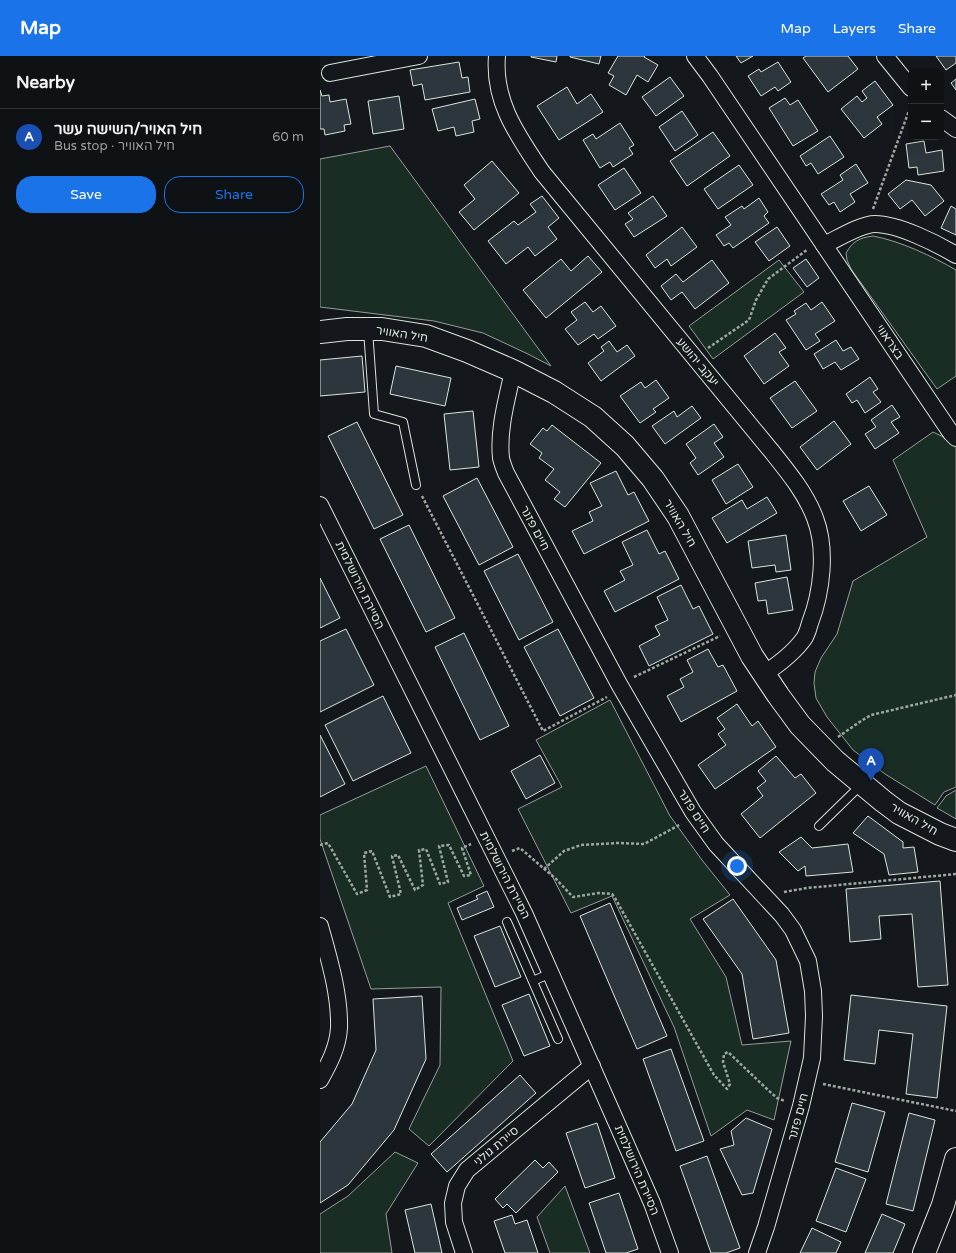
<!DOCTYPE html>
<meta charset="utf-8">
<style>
:root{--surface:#0f1215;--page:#181b1e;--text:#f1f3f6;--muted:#9b9ea0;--line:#2f3234;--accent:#1a73e8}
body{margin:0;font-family:"Varela Round","Noto Sans Hebrew",sans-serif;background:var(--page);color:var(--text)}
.controls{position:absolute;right:12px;top:12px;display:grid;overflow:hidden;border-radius:8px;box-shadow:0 4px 16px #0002}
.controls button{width:36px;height:36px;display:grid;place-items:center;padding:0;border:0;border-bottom:1px solid var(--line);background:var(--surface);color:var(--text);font:20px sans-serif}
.you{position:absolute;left:417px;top:810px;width:14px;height:14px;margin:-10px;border:3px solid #fff;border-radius:50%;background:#1a73e8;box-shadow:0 0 0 6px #1a73e833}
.badge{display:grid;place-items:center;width:26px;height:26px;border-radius:50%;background:var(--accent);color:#fff;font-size:13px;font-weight:700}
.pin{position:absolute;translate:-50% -33px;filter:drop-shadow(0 1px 2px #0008)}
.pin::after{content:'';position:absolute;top:21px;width:14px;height:12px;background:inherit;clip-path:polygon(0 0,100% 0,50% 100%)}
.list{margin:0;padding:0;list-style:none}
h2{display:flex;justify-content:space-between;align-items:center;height:52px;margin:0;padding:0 16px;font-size:17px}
h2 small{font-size:13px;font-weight:400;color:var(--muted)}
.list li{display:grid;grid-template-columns:26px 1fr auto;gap:12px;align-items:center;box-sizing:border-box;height:56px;padding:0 16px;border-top:1px solid var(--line)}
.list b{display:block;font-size:15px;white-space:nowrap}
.list p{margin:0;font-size:13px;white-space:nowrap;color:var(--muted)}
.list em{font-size:13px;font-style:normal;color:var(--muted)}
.actions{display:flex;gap:8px;padding:12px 16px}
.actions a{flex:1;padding:9px 0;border:1px solid var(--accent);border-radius:16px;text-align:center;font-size:14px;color:var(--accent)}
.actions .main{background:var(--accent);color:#fff}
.map{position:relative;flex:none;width:636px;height:1197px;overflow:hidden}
header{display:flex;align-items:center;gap:24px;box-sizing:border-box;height:56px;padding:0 20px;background:var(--accent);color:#fff}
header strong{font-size:19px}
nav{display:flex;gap:22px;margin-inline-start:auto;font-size:14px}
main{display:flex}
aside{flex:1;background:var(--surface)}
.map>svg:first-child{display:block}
.green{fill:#1a2d24;stroke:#939e99}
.building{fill:#2c363c;stroke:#d8e6dc}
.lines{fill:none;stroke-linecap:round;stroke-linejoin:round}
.lane-casing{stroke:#d8e6dc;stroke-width:10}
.street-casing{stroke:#d8e6dc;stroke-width:18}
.secondary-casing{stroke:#d8e6dc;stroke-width:24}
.path{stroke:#9da8a2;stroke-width:2.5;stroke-dasharray:3 2;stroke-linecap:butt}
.lane{stroke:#14181c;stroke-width:8}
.street{stroke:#14181c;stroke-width:16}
.secondary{stroke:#14181c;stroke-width:22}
.labels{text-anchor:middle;stroke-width:3;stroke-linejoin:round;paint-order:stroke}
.street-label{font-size:12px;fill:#d8e6dc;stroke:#14181c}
</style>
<header>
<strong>Map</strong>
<nav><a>Map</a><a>Layers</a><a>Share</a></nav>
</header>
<main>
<aside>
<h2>Nearby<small></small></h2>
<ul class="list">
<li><span class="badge" style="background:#1a4fb4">A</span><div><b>חיל האויר/השישה עשר</b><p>Bus stop · חיל האוויר</p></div><em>60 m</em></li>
</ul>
<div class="actions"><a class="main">Save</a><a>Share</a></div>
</aside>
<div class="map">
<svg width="636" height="1197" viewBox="0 0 636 1197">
<rect width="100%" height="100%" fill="#14181c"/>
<!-- green -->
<g class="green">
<polygon points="70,90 231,310 208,298 163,277 114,265 0,251 0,103"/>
<path d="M 553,180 C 580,185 612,200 636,214 L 636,320 L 617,333 L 531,213 L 527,204 L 526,197 C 533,185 539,182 553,180 Z"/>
<polygon points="459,204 484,236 393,303 369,270"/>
<polygon points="613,376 636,387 636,731 624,736 615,749 565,718 533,694 507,661 496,642 494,627 495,616 501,602 517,578 533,525 607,481 573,404"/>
<polygon points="290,644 350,760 382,804 410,839 370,863 406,921 422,989 471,985 454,1064 427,1054 391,1080 354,971 292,840 251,857 198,753 242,731 216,684"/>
<polygon points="106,710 164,830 128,847 193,1005 109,1090 89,1073 120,1009 121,931 51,933 0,783 0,759"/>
<polygon points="636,734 636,763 617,752 626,740"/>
<polygon points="75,1096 98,1107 66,1158 72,1197 0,1197 0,1158 28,1140"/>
<polygon points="245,1130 270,1197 230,1197 217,1161"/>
</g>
<!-- building -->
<g class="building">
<polygon points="211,0 237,0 236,6 211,1"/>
<polygon points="250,0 281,0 279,8 250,1"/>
<polygon points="298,0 325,0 324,1 338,9 328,26 317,19 306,39 289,29 294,20 288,17"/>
<polygon points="416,0 433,0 421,7"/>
<polygon points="486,0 528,0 538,13 508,36 483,2"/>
<polygon points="616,0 636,0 636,7 626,14"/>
<polygon points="139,6 142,22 148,21 150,36 105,44 102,28 93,30 90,14"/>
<polygon points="458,6 471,26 458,35 455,31 441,40 428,20 439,13 441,16"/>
<polygon points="350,21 364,40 336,60 322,41"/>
<polygon points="636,23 636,34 631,27"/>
<polygon points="555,25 573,49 557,61 562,68 544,82 521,53 537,40 542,46 547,42 542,35"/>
<polygon points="247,31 257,48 271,38 283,56 239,84 217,50"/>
<polygon points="0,34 2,40 9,39 10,46 26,43 31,68 24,69 25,75 5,79 4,73 0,73"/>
<polygon points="79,40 84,73 53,78 48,45"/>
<polygon points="465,42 470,49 478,44 498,75 473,90 449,52"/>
<polygon points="155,43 160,63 152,65 154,76 136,80 134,71 118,75 112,53"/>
<polygon points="362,55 378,79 355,95 339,71"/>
<polygon points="300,67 314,89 309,92 313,98 293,111 290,106 280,112 263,84 273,78 276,83"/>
<polygon points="393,76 410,100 367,130 350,105"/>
<polygon points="510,80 524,101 498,118 491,107 486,110 480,100"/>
<polygon points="604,85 606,97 622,94 624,115 598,119 597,111 589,112 586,88"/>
<polygon points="172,105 199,137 154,174 139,156 155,143 144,129"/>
<polygon points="536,108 548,127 530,138 535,146 520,156 514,146 509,149 501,138 523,124 520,119"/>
<polygon points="419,109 433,129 398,153 384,133"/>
<polygon points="304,112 321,137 295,154 278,129"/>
<polygon points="586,124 611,129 624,145 605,160 592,144 580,153 568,138"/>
<polygon points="222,140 239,162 228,171 237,183 215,200 208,191 186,208 168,185 194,165 198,169 216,156 210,148"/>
<polygon points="333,140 347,160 314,181 305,168 313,163 308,157"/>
<polygon points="439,142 448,156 444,160 449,167 413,192 409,187 404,190 396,179 411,169 405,161 422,150 424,153"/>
<polygon points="631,150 636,153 636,179 621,172"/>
<polygon points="362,171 377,191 351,210 347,203 335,212 326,199"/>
<polygon points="457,171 470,190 449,205 435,186"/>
<polygon points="268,200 282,216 226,262 203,234 241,203 251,215"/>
<polygon points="486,203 499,222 487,231 473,212"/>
<polygon points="392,204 409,227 375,253 362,236 351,244 341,230 356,218 363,226"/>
<polygon points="265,246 273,256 281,250 296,270 278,283 274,278 258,289 245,273 257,264 251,256"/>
<polygon points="502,246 515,265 495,278 500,285 486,294 466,264 476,258 474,255 486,247 491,254"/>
<polygon points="455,277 466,292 459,296 469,310 444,328 424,300"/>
<polygon points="516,284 523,295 531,291 539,303 521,314 515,306 503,313 494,298"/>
<polygon points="289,285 297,296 307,289 315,300 281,325 268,307 284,295 281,291"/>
<polygon points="42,300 45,336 0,340 0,304"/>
<polygon points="76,310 131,322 125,350 70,338"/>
<polygon points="550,321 558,333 553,336 561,346 545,357 537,344 532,347 526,338"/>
<polygon points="336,324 349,342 333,353 336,356 320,367 300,340 321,326 325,332"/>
<polygon points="475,325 497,355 472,372 450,342"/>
<polygon points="572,349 580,361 571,366 579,377 555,393 545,378 556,371 551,364"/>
<polygon points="372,350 381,362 345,388 332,370 354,355 357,361"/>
<polygon points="153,355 159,411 130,414 124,358"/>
<polygon points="514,365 531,388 497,414 480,391"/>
<polygon points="37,366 83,459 54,473 8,380"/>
<polygon points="394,368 403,381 394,387 404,401 378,419 370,407 376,402 366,388"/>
<polygon points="232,369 281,407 245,451 234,443 240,436 225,424 234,413 219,402 222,397 210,388 223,372 227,375"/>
<polygon points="418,408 433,431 406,448 392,424"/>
<polygon points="296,415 308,439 314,436 329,465 264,498 252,475 273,465 269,456 282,450 270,427"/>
<polygon points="157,422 193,491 159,509 123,440"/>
<polygon points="549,430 567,459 541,475 523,445"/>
<polygon points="447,441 457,457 407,487 392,462 422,444 427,453"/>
<polygon points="89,469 135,562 106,576 60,483"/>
<polygon points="327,474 339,498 345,495 359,523 295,556 284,535 305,524 300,515 313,509 302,486"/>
<polygon points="466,479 471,514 456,516 455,509 432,512 428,485"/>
<polygon points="198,498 233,566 199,584 164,515"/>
<polygon points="467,521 473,554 448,558 446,544 438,545 435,527"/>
<polygon points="0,522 20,562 0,572"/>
<polygon points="361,529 373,553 379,550 393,578 329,610 319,590 340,579 335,570 348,564 337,541"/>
<polygon points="26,573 54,629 0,656 0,585"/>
<polygon points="238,573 274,642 240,660 204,591"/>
<polygon points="144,577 189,670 160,684 115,591"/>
<polygon points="388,593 398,611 403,609 417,635 361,666 347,640 364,631 360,623 373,616 367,604"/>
<polygon points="63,640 91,697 33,725 5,669"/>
<polygon points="417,648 432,670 438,665 456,691 395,733 378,709 406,689 398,678 405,673 397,662"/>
<polygon points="0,679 25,728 0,741"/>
<polygon points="220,699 235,727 206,743 191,715"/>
<polygon points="456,700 475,722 481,718 496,737 440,782 421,758 443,740 437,732 446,725 438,715"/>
<polygon points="548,760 583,786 583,792 594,791 598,816 569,819 564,798 533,777"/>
<polygon points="481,781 492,792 528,788 533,816 486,820 485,810 478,815 459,796"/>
<polygon points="620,825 628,929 598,931 592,858 559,860 561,883 530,886 526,833"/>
<polygon points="167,835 174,851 142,864 137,852 158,843 156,840"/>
<polygon points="413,843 456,904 469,977 433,983 422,918 383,863"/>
<polygon points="290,847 347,980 317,993 260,860"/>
<polygon points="180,870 201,921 175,931 154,880"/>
<polygon points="209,938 230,990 204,1000 182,949"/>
<polygon points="531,939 627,950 617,1042 586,1038 593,978 559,974 555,1008 524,1004"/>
<polygon points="102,940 106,1003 74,1074 28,1129 0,1147 0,1086 32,1048 56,994 53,943"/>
<polygon points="351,993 384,1085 356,1095 323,1003"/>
<polygon points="200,1019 216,1037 127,1116 111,1098"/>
<polygon points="532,1047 565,1056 548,1116 515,1106"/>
<polygon points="589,1057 615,1064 593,1155 566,1148"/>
<polygon points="426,1062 452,1073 433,1137 422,1139 400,1093 414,1089 411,1075"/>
<polygon points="277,1067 295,1122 265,1132 246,1077"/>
<polygon points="387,1100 420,1192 406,1197 391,1197 360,1110"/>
<polygon points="215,1104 223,1112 229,1106 238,1116 196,1157 187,1148 183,1152 175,1143"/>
<polygon points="516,1112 546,1123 526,1176 496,1165"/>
<polygon points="299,1137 318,1193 306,1197 286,1197 269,1147"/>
<polygon points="111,1148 122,1197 95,1197 85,1154"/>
<polygon points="562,1158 585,1168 573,1197 545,1197"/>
<polygon points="192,1159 195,1168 207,1164 218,1197 185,1197 174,1165"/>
<polygon points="492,1172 521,1186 516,1197 480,1197"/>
</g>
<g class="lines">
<!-- lane casing -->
<g class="lane-casing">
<g id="lane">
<polyline points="48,274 54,358 83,366 96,429"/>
<polyline points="499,770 541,729"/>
<polyline points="187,866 238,983"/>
<polyline points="213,925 231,917"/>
</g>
</g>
<!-- street casing -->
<g class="street-casing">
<g id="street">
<path d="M 177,0 C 173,46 198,80 222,116 L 453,397 C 469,417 486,438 495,462 C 507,493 502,536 490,567 C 489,571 487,577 485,581 C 475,596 459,608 444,618"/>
<polyline points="375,0 390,20 631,377 636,382"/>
<polyline points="565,0 591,32"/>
<polyline points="10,17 99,0"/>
<polyline points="621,62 636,73"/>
<path d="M 504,189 C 517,183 541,168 555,168 C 578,168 616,187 636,199"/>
<path d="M 193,315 C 187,343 178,373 181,402 C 182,407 184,412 186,417 L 299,628 L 373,756 L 396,788 L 462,859 L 473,874 L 488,905 L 493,935 L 494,960 L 492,1002 L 481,1050 L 446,1171 L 437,1197"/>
<polyline points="0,449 204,857 332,1147 350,1197"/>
<path d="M 0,870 C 9,903 20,938 19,972 C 18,991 9,1008 0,1024"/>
<polyline points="144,1197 134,1166 133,1147 137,1130 147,1114 272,1010"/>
</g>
</g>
<!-- secondary casing -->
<g class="secondary-casing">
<g id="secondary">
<polyline points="0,276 27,273 62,273 106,280 147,295 193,315 234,336 273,361 305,390 333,423 358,460 432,600 458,639 480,669 515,705 563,745 579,757 620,778 636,784"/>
<polyline points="604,1197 623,1149 636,1103"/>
</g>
</g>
<!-- path -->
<g class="path">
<polyline points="553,153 591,49"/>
<polyline points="388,292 429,264 436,244 448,223 488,193"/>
<polyline points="102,440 223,675 287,641"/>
<polyline points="314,621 400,580"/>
<polyline points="518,681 541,665 551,659 636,639"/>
<polyline points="0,789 8,787 37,838 47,834 44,797 52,795 70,841 81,838 72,800 78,799 95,834 103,829 99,794 106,793 120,828 128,826 119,790 129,789 144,820 151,819 142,792 151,788"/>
<polyline points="192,795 200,792 236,823 253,841 279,837 292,838 295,842 394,1019 407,1033 410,1028 403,1006 404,998 408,996 448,1034 457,1042 465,1045"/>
<polyline points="224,813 244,795 261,789 298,787 324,788 361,768"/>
<polyline points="464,836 487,832 636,818"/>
<polyline points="503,1028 636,1055"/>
</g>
<!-- lane -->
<use href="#lane" class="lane"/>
<!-- street -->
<use href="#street" class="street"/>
<!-- secondary -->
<use href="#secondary" class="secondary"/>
</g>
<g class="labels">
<!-- street labels -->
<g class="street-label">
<text transform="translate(82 278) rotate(9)" y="4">חיל האוויר</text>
<text transform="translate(570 286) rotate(56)" y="4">בצראווי</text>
<text transform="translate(378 306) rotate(50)" y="4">יעקב יהושע</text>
<text transform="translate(360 467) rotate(60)" y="4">חיל האוויר</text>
<text transform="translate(215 472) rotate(62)" y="4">חיים פזנר</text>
<text transform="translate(40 529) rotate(64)" y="4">הסיירת הירושלמית</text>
<text transform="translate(374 755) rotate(57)" y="4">חיים פזנר</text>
<text transform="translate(594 763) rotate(30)" y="4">חיל האוויר</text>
<text transform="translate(185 819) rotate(63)" y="4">הסיירת הירושלמית</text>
<text transform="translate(478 1061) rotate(-75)" y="4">חיים פזנר</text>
<text transform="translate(176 1090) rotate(-40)" y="4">סיירת גולני</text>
<text transform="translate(317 1114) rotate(67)" y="4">הסיירת הירושלמית</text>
</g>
</g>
</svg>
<div class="controls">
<button>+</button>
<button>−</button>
</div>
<div class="you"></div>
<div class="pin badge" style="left:551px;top:725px;background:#1a4fb4">A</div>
</div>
</main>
